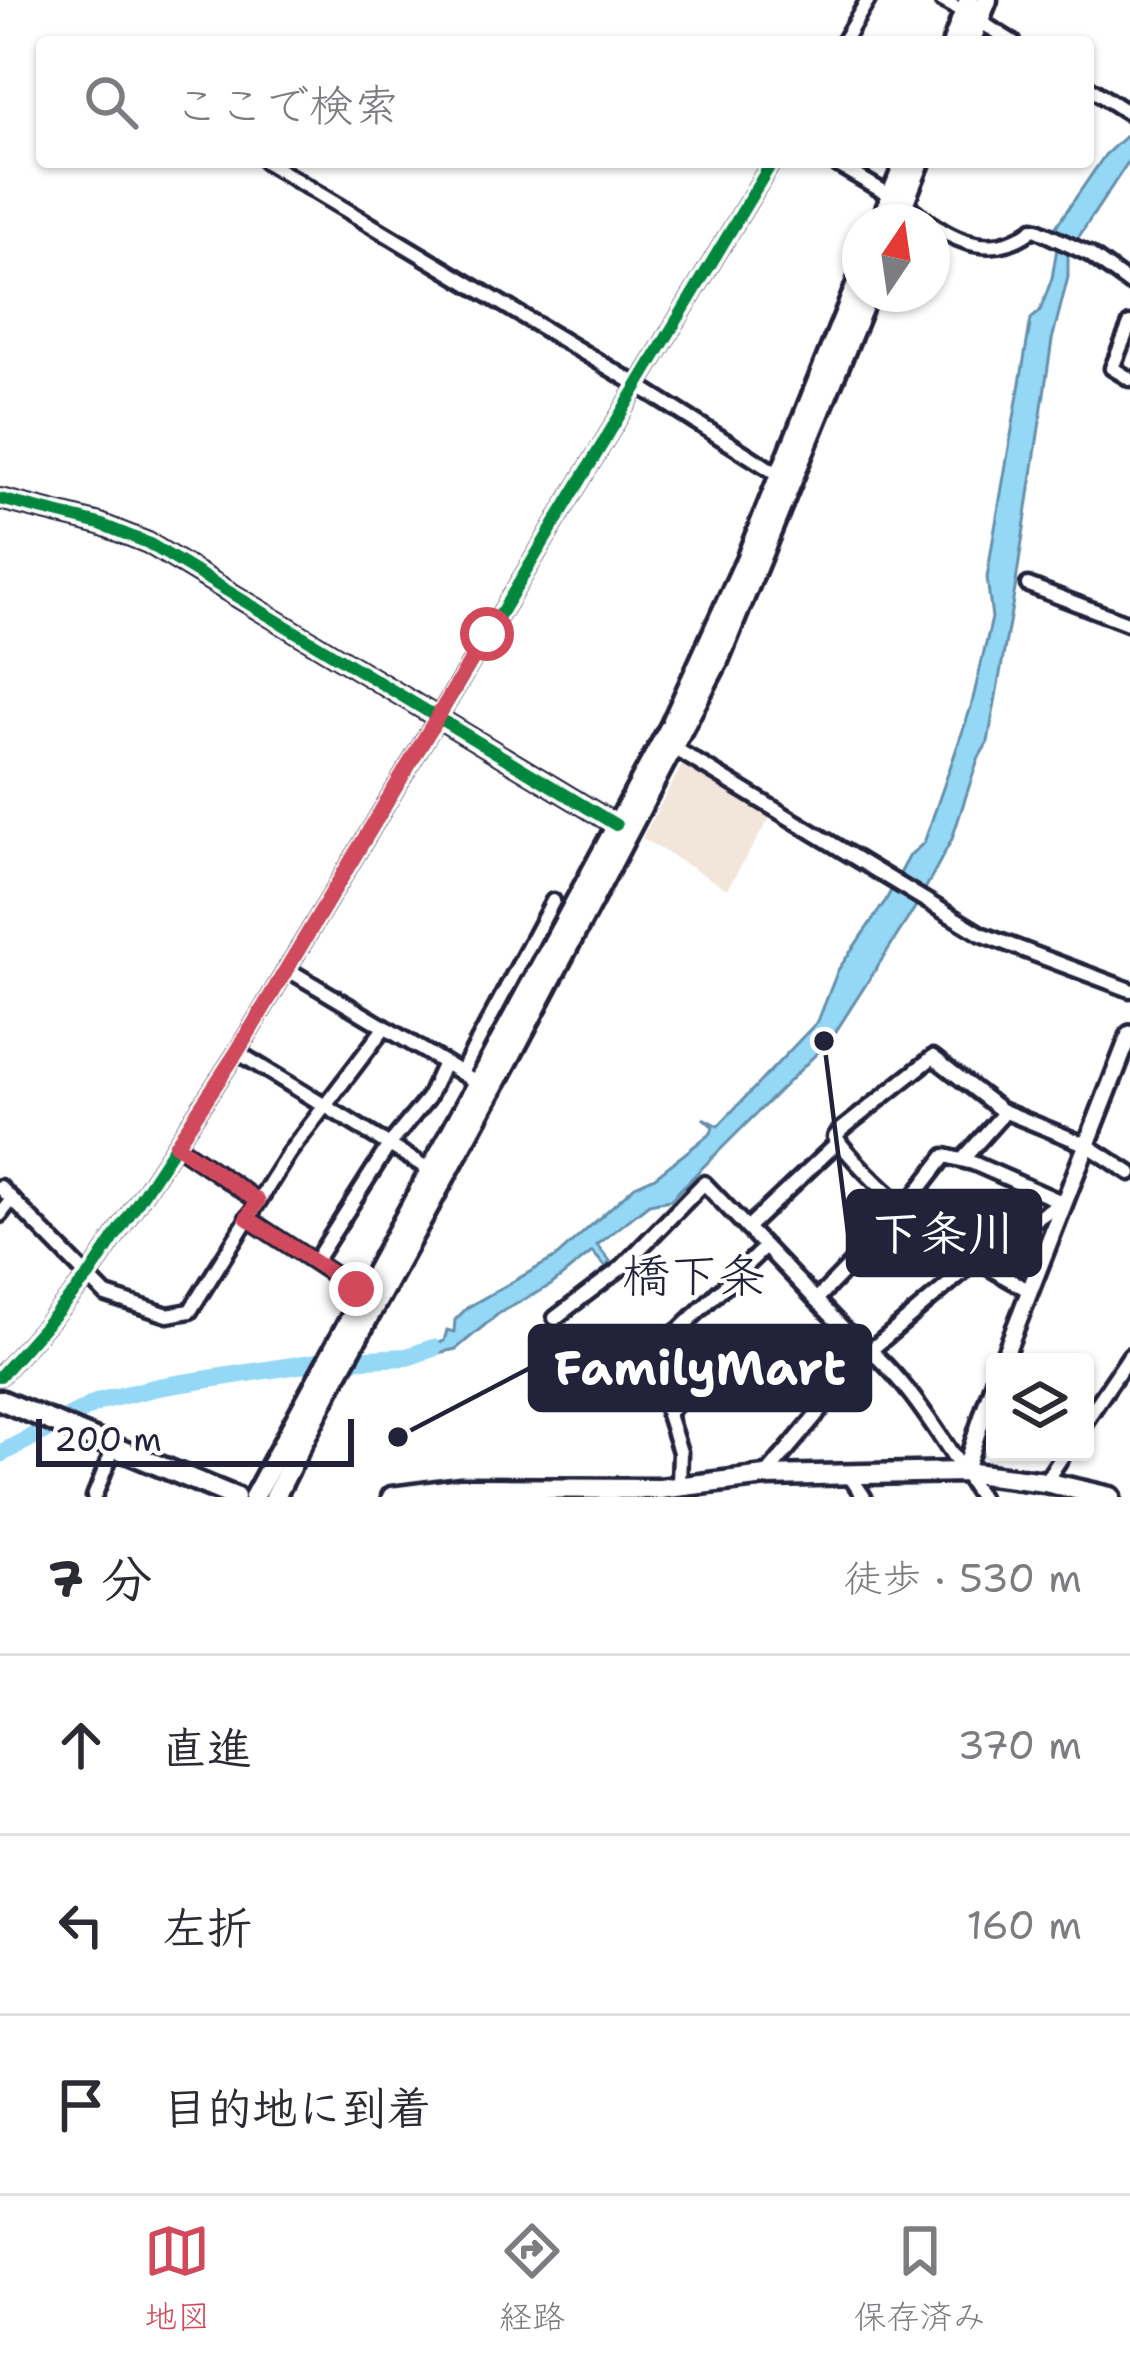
<!DOCTYPE html>
<html lang="ja">
<meta charset="utf-8">
<style>
:root{--surface:#fff;--page:#f7f7f7;--text:#2b2b33;--muted:#7c7c81;--line:#e1e1e2;--accent:#d1495b}
body{margin:0;font-family:"Shantell Sans","Klee One",sans-serif;background:var(--page);color:var(--text)}
.controls{position:absolute;right:36px;bottom:36px;display:grid;overflow:hidden;border-radius:12px;box-shadow:0 3px 9px #0004}
.controls button{width:108px;height:108px;display:grid;place-items:center;padding:0;border:0;border-bottom:3px solid var(--line);background:var(--surface);color:var(--text);font:60px sans-serif}
.compass{position:absolute;left:842px;top:204px;width:108px;height:108px;border-radius:50%;background:var(--surface);box-shadow:0 3px 9px #0004;rotate:13deg}
.scale{position:absolute;left:36px;bottom:30px;width:318px;box-sizing:border-box;padding-left:12px;border:6px solid #22223b;border-top:0;font-size:33px;line-height:42px;white-space:nowrap;color:#22223b;-webkit-text-stroke:9px #fff;paint-order:stroke}
.stop{position:absolute;width:36px;height:36px;margin:-27px;border:9px solid #d1495b;border-radius:50%;background:#fff}
.stop.end{background:#d1495b;border-color:#fff;box-shadow:0 3px 12px #0008}
.list{margin:0;padding:0;list-style:none}
h2{display:flex;justify-content:space-between;align-items:center;height:156px;margin:0;padding:0 48px;font-size:51px}
h2 small{font-size:39px;font-weight:400;color:var(--muted)}
.list li{display:grid;grid-template-columns:78px 1fr auto;gap:36px;align-items:center;box-sizing:border-box;height:180px;padding:0 48px;border-top:3px solid var(--line)}
.list b{display:block;font-size:45px;white-space:nowrap}
.list em{font-size:39px;font-style:normal;color:var(--muted)}
.icon{flex:none;width:66px;height:66px;fill:none;stroke:currentColor;stroke-width:2;stroke-linecap:round;stroke-linejoin:round}
.map{position:relative;flex:none;width:1130px;height:1497px;overflow:hidden}
.search{position:absolute;background:var(--surface);box-shadow:0 3px 9px #0004;left:36px;right:36px;top:36px;height:132px;display:flex;align-items:center;gap:30px;box-sizing:border-box;padding:0 42px;border-radius:12px;color:var(--muted);font-size:45px}
.sheet{height:696px;background:var(--surface)}
nav{display:flex;justify-content:space-around;align-items:center;box-sizing:border-box;height:168px;border-top:3px solid var(--line);background:var(--surface);font-size:33px;color:var(--muted)}
nav a{display:grid;justify-items:center;gap:6px}
nav .on{color:var(--accent)}
.map>svg:first-child{display:block}
.built{fill:#f2e6db}
.water{fill:#94d8f6;stroke:#668fab;stroke-width:3}
.lines{fill:none;stroke-linecap:round;stroke-linejoin:round}
.river{stroke:#94d8f6;stroke-width:18}
.minor-casing{stroke:#22223b;stroke-width:21}
.tertiary-casing{stroke:#22223b;stroke-width:24}
.primary-casing{stroke:#22223b;stroke-width:27}
.trunk-casing{stroke:#22223b;stroke-width:27}
.minor{stroke:#fff;stroke-width:12}
.tertiary{stroke:#fff;stroke-width:15}
.primary{stroke:#fff;stroke-width:18}
.trunk{stroke:#fff;stroke-width:18}
.cycleway-casing{stroke:#fff;stroke-width:20}
.cycleway{stroke:#00873e;stroke-width:12}
.route{stroke:#d1495b;stroke-width:15}
.labels{text-anchor:middle;stroke-width:9;stroke-linejoin:round;paint-order:stroke}
.neighbourhood-label{font-size:48px;fill:#22223b;stroke:#fff}
.leader{fill:none;stroke:#22223b;stroke-width:4.5}
.callout-dot{fill:#22223b;stroke:#fff;stroke-width:4.5}
.callout{fill:#22223b;stroke:#22223b;stroke-width:4.5}
.callout-label{font-size:48px;text-anchor:middle;font-weight:bold;fill:#fff}
</style>
<div class="map">
<svg width="1130" height="1497" viewBox="0 0 1130 1497">
<rect width="100%" height="100%" fill="#fff"/>
<filter id="ink" filterUnits="userSpaceOnUse"><feTurbulence type="fractalNoise" baseFrequency=".00833" numOctaves="2"/><feDisplacementMap in="SourceGraphic" scale="24" xChannelSelector="R" yChannelSelector="G"/><feConvolveMatrix kernelMatrix="1 2 1 2 8 2 1 2 1" color-interpolation-filters="sRGB"/></filter>
<g filter="url(#ink)">
<!-- built -->
<polygon class="built" points="685,760 773,813 727,889 642,838"/>
<!-- water -->
<polygon class="water" points="1130,132 1130,159 1068,253 1068,277 1052,340 1015,589 988,742 978,759 952,839 916,906 831,1039 670,1200 649,1204 597,1245 610,1261 606,1267 592,1252 551,1285 498,1314 456,1349 410,1359 408,1353 444,1341 447,1330 454,1332 455,1320 468,1307 556,1257 635,1186 655,1177 711,1133 713,1127 703,1118 718,1126 818,1021 838,970 886,900 910,855 924,843 971,707 992,618 987,578 992,546 1031,319 1040,311 1052,278 1057,248 1055,228 1105,155"/>
<g class="lines">
<!-- river -->
<polyline class="river" points="0,1454 100,1401 158,1387 324,1361 407,1357 433,1348"/>
<!-- minor casing -->
<g class="minor-casing">
<g id="minor">
<polyline points="942,0 964,12"/>
<polyline points="979,21 1013,42"/>
<polyline points="843,42 868,0"/>
<polyline points="1088,87 1130,114"/>
<polyline points="266,162 636,384 779,475"/>
<polyline points="833,162 891,196"/>
<path d="M 904,202 C 942,236 988,265 1033,229 L 1037,230 L 1089,254 L 1130,284"/>
<polyline points="1130,324 1112,368 1130,379"/>
<polyline points="1028,585 1130,624"/>
<polyline points="674,748 981,934 1130,990"/>
<polyline points="287,969 478,1083"/>
<polyline points="237,1052 430,1170"/>
<polyline points="461,1073 553,901"/>
<polyline points="176,1145 258,1201"/>
<polyline points="963,1159 1005,1112"/>
<polyline points="0,1187 106,1295 168,1315 190,1311 289,1153 385,1027"/>
<polyline points="0,1215 12,1199"/>
<polyline points="247,1218 363,1294"/>
<polyline points="747,1228 839,1141"/>
<polyline points="316,1260 389,1145 428,1098 444,1063"/>
<path d="M 1030,1291 C 956,1251 888,1204 835,1137 L 841,1130 L 933,1057 L 1001,1110 L 1087,1145 L 1130,1173"/>
<polyline points="816,1300 904,1209 945,1156 973,1163 1064,1203"/>
<path d="M 555,1318 L 621,1268 L 704,1183 L 845,1330 C 906,1373 940,1437 980,1497"/>
<polyline points="676,1332 737,1394"/>
<polyline points="0,1376 89,1276 237,1052 772,162"/>
<polyline points="668,1413 712,1368"/>
<polyline points="1085,1422 1130,1355"/>
<polyline points="766,1475 872,1349 976,1261 1061,1202"/>
<polyline points="849,1475 864,1497"/>
<polyline points="1045,1482 1065,1452"/>
<polyline points="679,1486 680,1452 650,1358 765,1247"/>
<polyline points="94,1497 114,1447"/>
</g>
</g>
<!-- tertiary casing -->
<g class="tertiary-casing">
<g id="tertiary">
<polyline points="0,499 100,524 148,543 616,825"/>
<polyline points="1002,1362 1130,1034"/>
<polyline points="964,1472 995,1379"/>
</g>
</g>
<!-- primary casing -->
<g class="primary-casing">
<g id="primary">
<polyline points="0,1400 235,1497"/>
<polyline points="392,1497 461,1488 660,1489 765,1476 964,1472 1045,1482 1110,1497"/>
</g>
</g>
<!-- trunk casing -->
<g class="trunk-casing">
<g id="trunk">
<polyline points="953,42 969,0"/>
<polyline points="970,42 987,0"/>
<polyline points="881,222 905,162"/>
<polyline points="896,222 920,162"/>
<polyline points="254,1497 670,727 745,562 860,276"/>
<polyline points="275,1497 334,1380 511,1055 718,661 868,294"/>
</g>
</g>
<!-- minor -->
<use href="#minor" class="minor"/>
<!-- tertiary -->
<use href="#tertiary" class="tertiary"/>
<!-- primary -->
<use href="#primary" class="primary"/>
<!-- trunk -->
<use href="#trunk" class="trunk"/>
<!-- cycleway casing -->
<g class="cycleway-casing">
<g id="cycleway">
<polyline points="0,499 100,524 148,543 616,825"/>
<polyline points="0,1376 89,1276 237,1052 772,162"/>
</g>
</g>
<!-- cycleway -->
<use href="#cycleway" class="cycleway"/>
</g>
</g>
<g class="lines" filter="url(#ink)">
<!-- route -->
<polyline class="route" points="356,1289 247,1218 258,1201 176,1145 237,1052 487,634"/>
</g>
<g class="labels">
<!-- neighbourhood labels -->
<g class="neighbourhood-label">
<text x="694" y="1292">橋下条</text>
</g>
</g>
<!-- callouts -->
<path class="leader" d="M824 1041L848 1233M398 1437L530 1368"/>
<g class="callout-dot">
<circle cx="824" cy="1041" r="12"/>
<circle cx="398" cy="1437" r="12"/>
</g>
<g class="callout">
<rect x="848" y="1191" width="192" height="84" rx="12"/>
<rect x="530" y="1326" width="340" height="84" rx="12"/>
</g>
<g class="callout-label">
<text x="944" y="1250">下条川</text>
<text x="700" y="1385">FamilyMart</text>
</g>
</svg>
<div class="controls">
<button><svg class="icon" aria-label="layers" viewBox="0 0 24 24"><path d="M12 4l9 5-9 5-9-5zM3 14l9 5 9-5"/></svg></button>
</div>
<svg class="compass" viewBox="-18 -18 36 36"><path d="M0-13l5 13h-10z" fill="#e53935"/><path d="M0 13l5-13h-10z" fill="#7c7c81"/></svg>
<div class="scale">200 m</div>
<div class="stop" style="left:487px;top:634px"></div>
<div class="stop end" style="left:356px;top:1289px"></div>
<div class="search"><svg class="icon" aria-label="search" viewBox="0 0 24 24"><circle cx="10" cy="10" r="6"/><path d="M15 15l6 6"/></svg>ここで検索</div>
</div>
<section class="sheet">
<h2>7 分<small>徒歩 · 530 m</small></h2>
<ul class="list">
<li><svg class="icon" aria-label="ahead" viewBox="0 0 24 24"><path d="M12 20V5M6 11l6-6 6 6"/></svg><div><b>直進</b></div><em>370 m</em></li>
<li><svg class="icon" aria-label="left" viewBox="0 0 24 24"><path d="M17 20v-9H6M10 6l-5 5 5 5"/></svg><div><b>左折</b></div><em>160 m</em></li>
<li><svg class="icon" aria-label="arrive" viewBox="0 0 24 24"><path d="M6 21V4h12l-3 4 3 4H6"/></svg><div><b>目的地に到着</b></div></li>
</ul>
</section>
<nav>
<a class="on"><svg class="icon" aria-label="map" viewBox="0 0 24 24"><path d="M3 6l6-2 6 2 6-2v14l-6 2-6-2-6 2zM9 4v14M15 6v14"/></svg>地図</a>
<a><svg class="icon" aria-label="directions" viewBox="0 0 24 24"><path d="M12 3l9 9-9 9-9-9zM9 14v-3h6M13 9l2 2-2 2"/></svg>経路</a>
<a><svg class="icon" aria-label="saved" viewBox="0 0 24 24"><path d="M7 4h10v16l-5-4-5 4z"/></svg>保存済み</a>
</nav>
